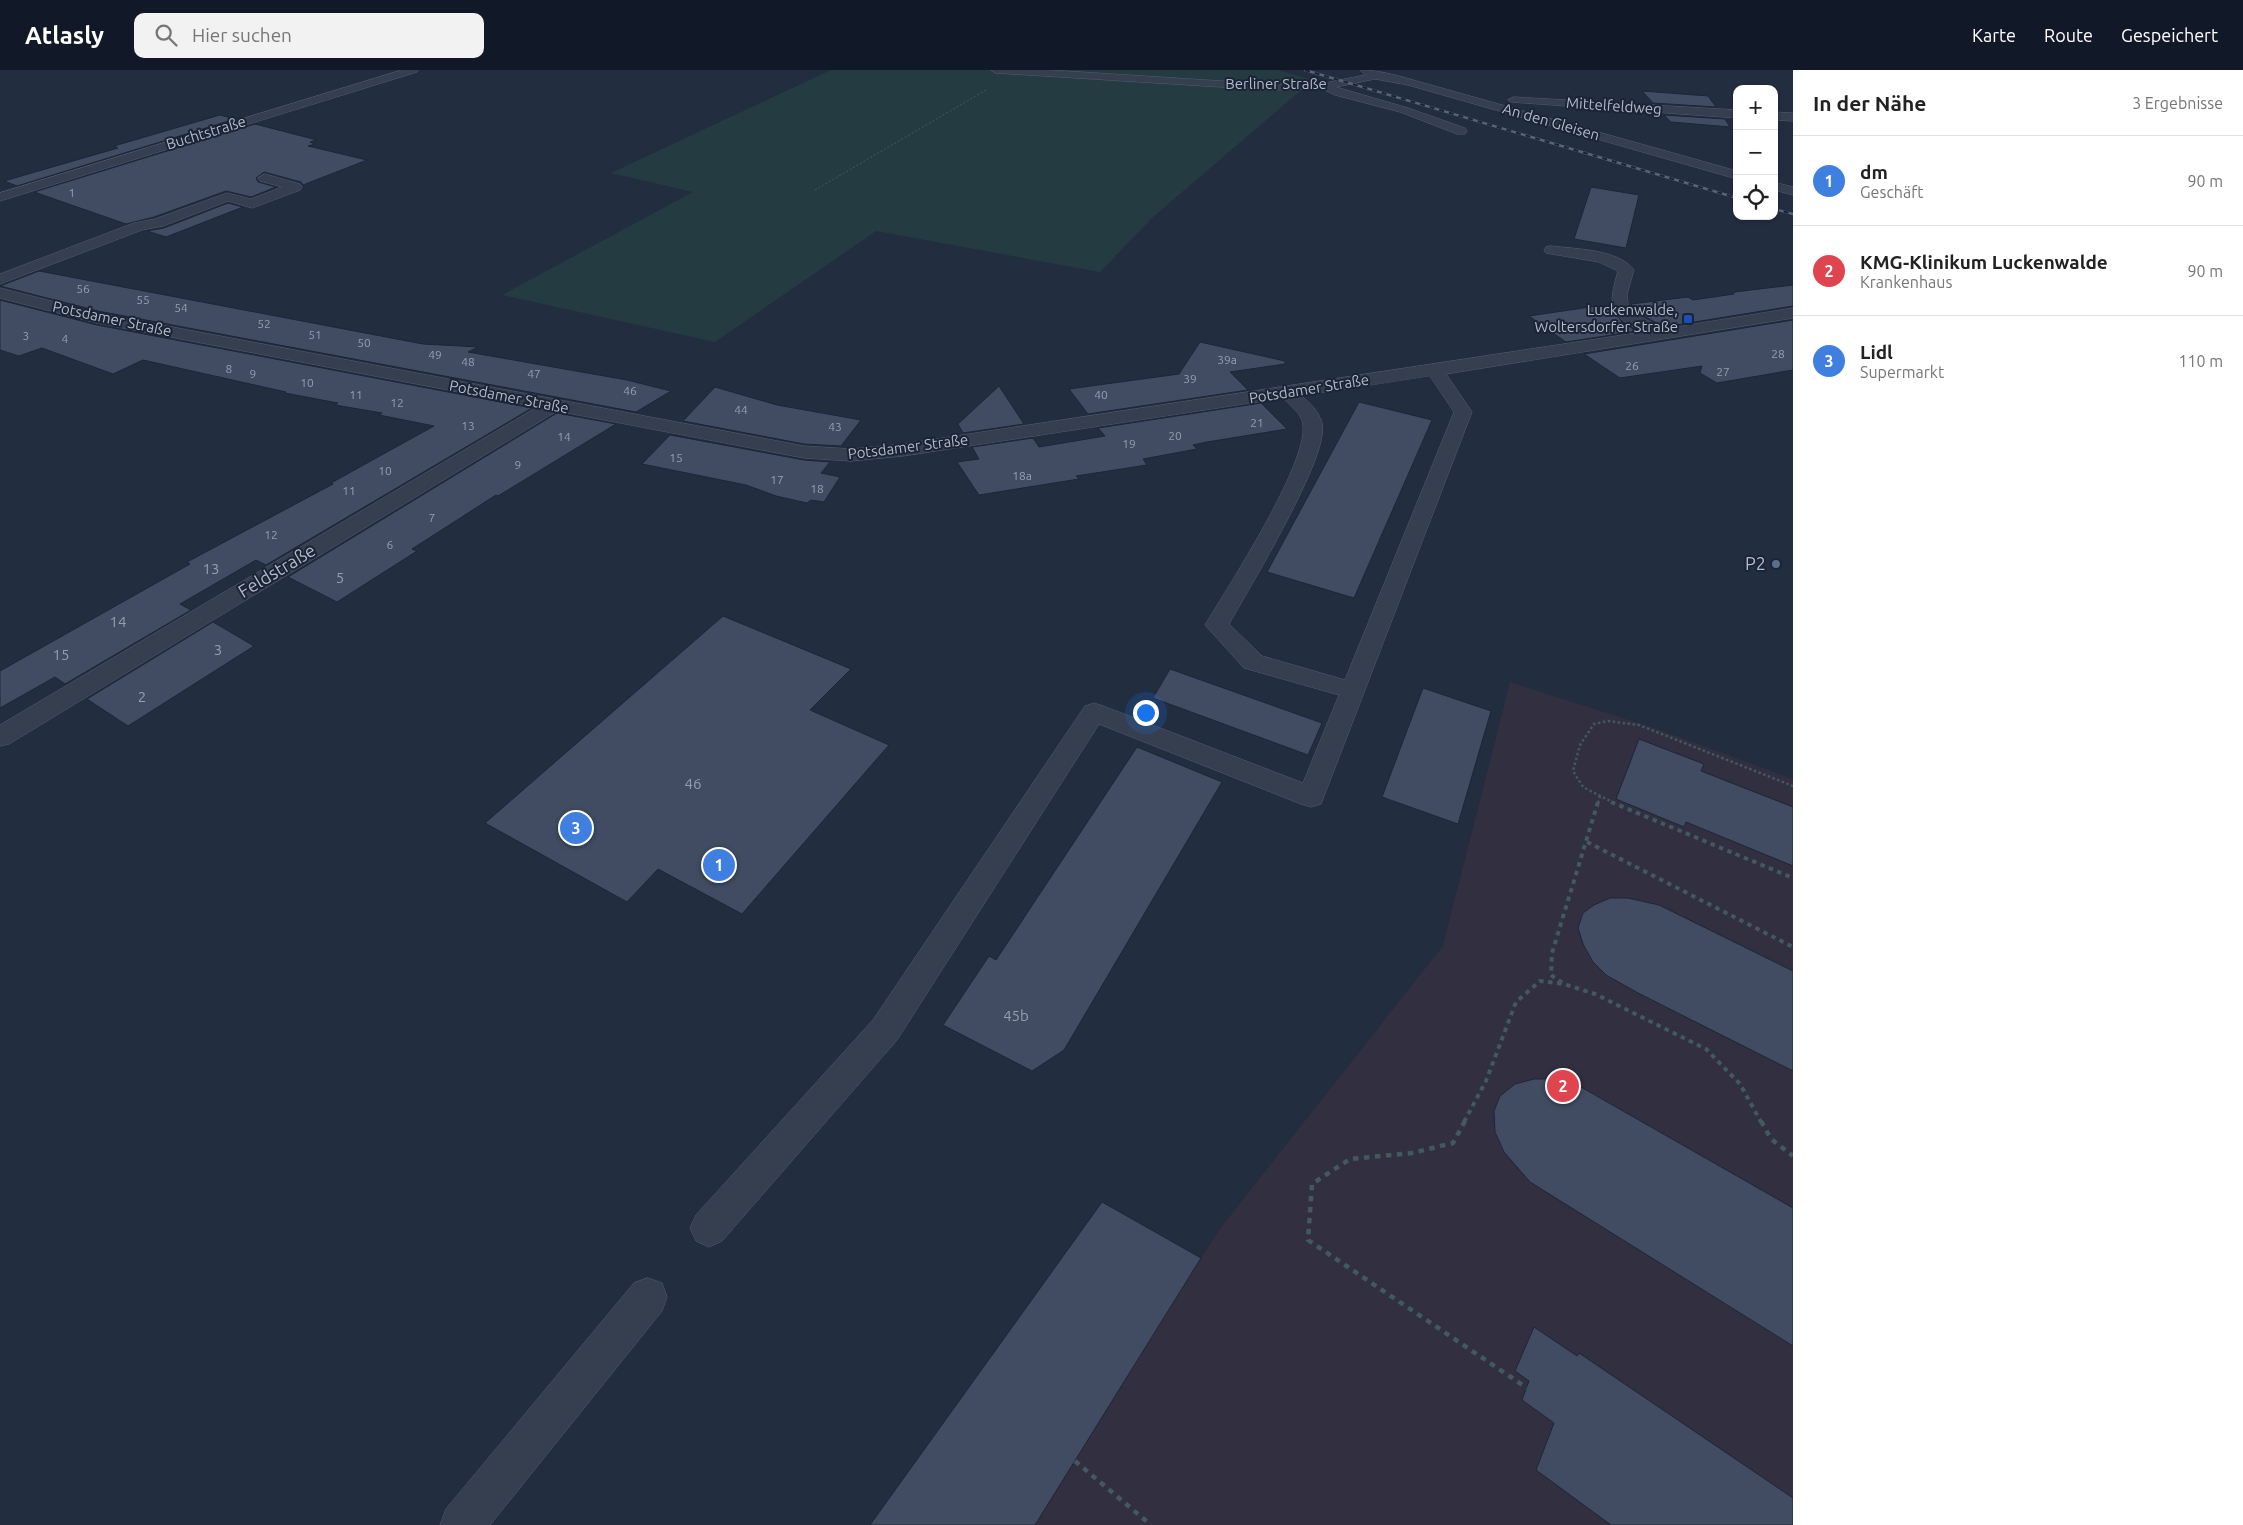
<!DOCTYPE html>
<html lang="de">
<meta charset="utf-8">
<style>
:root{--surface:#fff;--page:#f2f2f2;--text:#222;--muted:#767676;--line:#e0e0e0;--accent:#111827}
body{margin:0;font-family:Ubuntu,sans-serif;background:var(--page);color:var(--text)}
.controls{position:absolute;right:15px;top:15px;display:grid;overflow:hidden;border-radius:10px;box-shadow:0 1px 4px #0004}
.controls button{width:45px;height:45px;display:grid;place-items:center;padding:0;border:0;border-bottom:1px solid var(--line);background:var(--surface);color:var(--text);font:25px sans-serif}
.you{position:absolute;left:1145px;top:642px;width:18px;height:18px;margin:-12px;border:4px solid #fff;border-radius:50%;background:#1a73e8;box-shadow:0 0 0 8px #1a73e833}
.badge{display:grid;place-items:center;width:32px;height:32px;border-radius:50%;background:var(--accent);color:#fff;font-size:16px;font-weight:700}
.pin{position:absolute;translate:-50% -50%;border:2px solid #fff;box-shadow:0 1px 5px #0006}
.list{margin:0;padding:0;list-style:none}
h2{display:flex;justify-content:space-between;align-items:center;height:65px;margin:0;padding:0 20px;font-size:21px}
h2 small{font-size:16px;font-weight:400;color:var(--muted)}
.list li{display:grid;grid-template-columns:32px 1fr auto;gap:15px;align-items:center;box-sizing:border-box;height:90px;padding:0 20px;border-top:1px solid var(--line)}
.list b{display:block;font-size:19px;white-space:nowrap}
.list p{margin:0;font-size:16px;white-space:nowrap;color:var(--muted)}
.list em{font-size:16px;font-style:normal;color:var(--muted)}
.icon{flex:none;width:28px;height:28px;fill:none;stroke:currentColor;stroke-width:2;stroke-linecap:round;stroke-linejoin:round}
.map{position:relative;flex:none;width:1793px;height:1455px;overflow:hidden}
header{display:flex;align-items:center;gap:30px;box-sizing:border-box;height:70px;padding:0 25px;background:var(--accent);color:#fff}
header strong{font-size:24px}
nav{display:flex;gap:28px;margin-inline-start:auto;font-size:18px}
.search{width:350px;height:45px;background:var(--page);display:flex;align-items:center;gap:12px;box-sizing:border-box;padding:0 18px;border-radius:10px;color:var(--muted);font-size:19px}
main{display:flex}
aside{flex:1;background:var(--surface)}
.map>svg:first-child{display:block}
.medical{fill:#322f40}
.green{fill:#243c41}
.building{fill:#414c63;stroke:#1d2637}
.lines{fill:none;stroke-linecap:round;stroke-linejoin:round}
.minor-casing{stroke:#545d6e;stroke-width:1}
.path-far3{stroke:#42595e;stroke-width:1;stroke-dasharray:2 2;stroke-linecap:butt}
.path-far2{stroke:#42595e;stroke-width:2.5;stroke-dasharray:2.5 2.5;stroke-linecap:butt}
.path-far1{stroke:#42595e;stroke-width:4;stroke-dasharray:4.5 4.5;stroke-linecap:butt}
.path{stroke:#42595e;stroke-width:4.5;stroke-dasharray:5.5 5.5;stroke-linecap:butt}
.minor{fill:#363f50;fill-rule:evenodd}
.rail-casing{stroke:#586377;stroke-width:2.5}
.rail{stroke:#1b2435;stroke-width:2;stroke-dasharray:5;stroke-linecap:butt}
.transit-dot{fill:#1a4fb4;stroke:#1b2435;stroke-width:2}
.service-dot{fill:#5c6f8a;stroke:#1b2435;stroke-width:2}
.labels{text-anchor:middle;stroke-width:4;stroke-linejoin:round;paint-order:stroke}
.far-number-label{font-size:12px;fill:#969eb1}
.far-street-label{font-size:15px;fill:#b2bacb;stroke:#1b2435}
.far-poi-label{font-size:15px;fill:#b2bacb;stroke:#1b2435;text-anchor:end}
.number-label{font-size:15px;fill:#969eb1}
.poi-label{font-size:18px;fill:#b2bacb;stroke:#1b2435;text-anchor:end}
.street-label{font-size:18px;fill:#b2bacb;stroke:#1b2435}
</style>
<header>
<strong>Atlasly</strong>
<div class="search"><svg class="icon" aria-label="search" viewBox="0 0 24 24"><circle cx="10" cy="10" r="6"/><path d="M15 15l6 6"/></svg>Hier suchen</div>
<nav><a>Karte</a><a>Route</a><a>Gespeichert</a></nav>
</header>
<main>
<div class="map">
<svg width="1793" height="1455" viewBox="0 0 1793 1455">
<rect width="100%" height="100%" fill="#222d40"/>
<!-- medical -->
<polygon class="medical" points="1510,612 1660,660 1793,709 1793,1455 1034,1455 1201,1188 1222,1156 1443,876"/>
<!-- green -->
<polygon class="green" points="831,0 1278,0 1313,10 1153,147 1100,202 876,161 715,272 502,225 693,122 611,103"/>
<!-- building -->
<g class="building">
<polygon points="1642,21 1708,26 1716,37 1653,33"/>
<polygon points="220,45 235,49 17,116 4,111 118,78 114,76"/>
<polygon points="1664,45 1725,49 1730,57 1671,52"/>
<polygon points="255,54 317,70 310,72 315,74 308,76 367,90 303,115 301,112 264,102 256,108 258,112 276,117 251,127 226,121 154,147 126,154 34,122"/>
<polygon points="1591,117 1639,125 1626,178 1574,169"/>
<polygon points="228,133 243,137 166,167 147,161 164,158"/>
<polygon points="39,201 423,274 478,277 468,282 627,310 671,321 636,342 98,241 0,216"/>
<polygon points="1793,215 1793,236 1664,257 1642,245 1631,234 1688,227 1693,230 1734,224 1734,222"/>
<polygon points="0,230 97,255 532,338 266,495 256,490 180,534 191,540 65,614 55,607 0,638 0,601 190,494 187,492 333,414 331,413 434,356 379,345 382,343 335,335 338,333 285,323 286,322 143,290 113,304 42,278 19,286 0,280"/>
<polygon points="1597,236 1601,238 1611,237 1622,252 1637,261 1566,272 1529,246"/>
<polygon points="1793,250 1793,300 1717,313 1700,303 1702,296 1620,308 1584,284"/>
<polygon points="1200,272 1285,291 1285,294 1230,302 1248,320 1088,344 1069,319 1179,304"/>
<polygon points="999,316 1024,354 963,363 958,354"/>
<polygon points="715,317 777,335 861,350 841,376 804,374 683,351"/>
<polygon points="1359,332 1432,350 1354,528 1267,502"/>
<polygon points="1261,333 1287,359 1207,372 1193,375 1197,379 1143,389 1147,395 1076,406 1079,409 979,425 957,392 979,389 972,377 1033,368 1039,377 1105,366 1098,358"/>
<polygon points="557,343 616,354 498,426 496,425 412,479 417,481 337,532 288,507"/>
<polygon points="670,365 804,390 830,392 821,403 840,407 824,432 811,430 807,433 776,426 746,415 642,394"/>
<polygon points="723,546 851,599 810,640 889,675 742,844 658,799 627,832 485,753"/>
<polygon points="213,552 254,576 128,656 87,629"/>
<polygon points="1170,599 1322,653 1308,685 1153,628"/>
<polygon points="1423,618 1491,641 1458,754 1382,727"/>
<polygon points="1639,669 1704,694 1701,701 1793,737 1793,796 1686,752 1684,757 1616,729"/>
<polygon points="1137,677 1222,712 1064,980 1032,1001 943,955 989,886 996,890"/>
<polygon points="1610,828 1628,828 1659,835 1793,901 1793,1001 1638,923 1606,905 1593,892 1583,874 1578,858 1583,843 1594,835"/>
<polygon points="1534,1009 1553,1009 1581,1017 1793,1138 1793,1276 1530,1112 1504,1082 1495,1062 1494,1041 1500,1026 1515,1014"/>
<polygon points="1102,1132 1201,1188 1035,1455 870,1455"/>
<polygon points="1534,1257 1577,1286 1579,1283 1793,1428 1793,1455 1611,1455 1536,1400 1554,1353 1522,1330 1529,1311 1515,1301"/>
</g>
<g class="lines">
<!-- minor casing -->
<g class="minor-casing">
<g id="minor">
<polygon points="402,0 418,0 417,2 0,131 0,123"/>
<path d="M 991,0 L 1048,0 L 1269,14 L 1325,13 L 1365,5 L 1360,0 C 1377,0 1396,5 1413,10 L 1737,101 L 1737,109 L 1408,15 L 1375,9 L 1336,17 L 1408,38 L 1465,58 L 1467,61 L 1465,64 L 1457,64 L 1400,42 L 1335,25 L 1323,19 L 1269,20 L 996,3 Z"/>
<polygon points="1514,27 1737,40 1737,48 1510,32 1508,30"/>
<polygon points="1774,42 1793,43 1793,51 1774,50"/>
<polygon points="265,104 300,114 302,117 300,120 252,138 228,131 163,156 142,160 0,214 0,204 134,153 155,149 227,123 251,129 282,117 260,111 258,108"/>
<polygon points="1774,112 1793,117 1793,125 1774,120"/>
<path d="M 1551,176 C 1574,179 1619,179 1634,200 L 1627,224 L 1628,234 L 1641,247 L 1664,259 L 1793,238 L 1793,248 L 1446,304 L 1472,342 L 1321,734 L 1311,737 L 1301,734 L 1099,654 L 897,970 L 722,1171 L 709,1177 L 696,1171 L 690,1158 L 696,1145 L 873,950 L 1085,636 L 1094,633 L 1103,636 L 1303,713 L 1339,625 L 1244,598 L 1205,555 C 1228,517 1308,394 1303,355 C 1302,344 1290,335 1283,328 L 903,386 L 851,391 L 804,388 L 557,341 L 9,674 L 0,676 L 0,655 L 537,337 L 97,253 L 0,228 L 0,218 L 98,243 L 804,376 L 851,379 L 903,374 L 1643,262 C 1608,245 1608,236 1618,201 L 1599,192 L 1546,183 L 1544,180 L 1546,177 ZM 1430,306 L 1454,342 L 1345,610 L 1262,586 L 1229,554 C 1248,520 1331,384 1322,353 C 1319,342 1310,332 1301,326 Z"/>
<polygon points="648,1208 662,1213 667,1227 662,1241 490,1455 440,1455 446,1439 634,1213"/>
</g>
</g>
<!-- path-far3 -->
<polyline class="path-far3" points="815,120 986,20"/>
<!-- path-far2 -->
<g class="path-far2">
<polyline points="1598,733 1600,726"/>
<polyline points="1614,733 1583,717 1573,701 1580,675 1594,654 1608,651 1639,655 1793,716"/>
</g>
<!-- path-far1 -->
<g class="path-far1">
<polyline points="1598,732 1552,883 1551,905 1564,914 1595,924 1706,979 1740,1014 1761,1052"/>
<polyline points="1611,732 1793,808"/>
<polyline points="1587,772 1793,877"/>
<polyline points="1464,1052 1486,1011 1516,932 1540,911 1564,914"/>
</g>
<!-- path -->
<g class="path">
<polyline points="1465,1051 1453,1073 1412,1083 1350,1089 1312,1114 1308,1170 1527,1318"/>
<polyline points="1761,1051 1771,1069 1793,1086"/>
<polyline points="1075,1391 1151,1455"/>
</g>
<!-- minor -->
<use href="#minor" class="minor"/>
<!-- rail casing -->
<g class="rail-casing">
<g id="rail">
<polyline points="1305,0 1737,128"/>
<polyline points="1774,139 1793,144"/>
</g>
</g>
<!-- rail -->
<use href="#rail" class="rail"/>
</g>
<!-- markers -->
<rect class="transit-dot" x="1683" y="244" width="10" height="10" rx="2.5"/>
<circle class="service-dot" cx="1776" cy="494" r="5"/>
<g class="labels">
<!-- far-number labels -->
<g class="far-number-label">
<text x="72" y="127">1</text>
<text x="83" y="223">56</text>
<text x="143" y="234">55</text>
<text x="181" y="242">54</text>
<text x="264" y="258">52</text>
<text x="315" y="269">51</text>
<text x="26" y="270">3</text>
<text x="65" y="273">4</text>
<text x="364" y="277">50</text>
<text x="1778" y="288">28</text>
<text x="435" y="289">49</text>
<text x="1227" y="294">39a</text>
<text x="468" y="296">48</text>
<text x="1632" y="300">26</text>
<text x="229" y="303">8</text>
<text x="1723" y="306">27</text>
<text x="253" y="308">9</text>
<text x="534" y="308">47</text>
<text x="1190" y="313">39</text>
<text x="307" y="317">10</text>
<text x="630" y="325">46</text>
<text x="356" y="329">11</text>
<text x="1101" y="329">40</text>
<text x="397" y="337">12</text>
<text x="741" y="344">44</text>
<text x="1257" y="357">21</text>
<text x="468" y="360">13</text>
<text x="835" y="361">43</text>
<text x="1175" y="370">20</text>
<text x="564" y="371">14</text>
<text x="1129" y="378">19</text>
<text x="676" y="392">15</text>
<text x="518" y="399">9</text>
<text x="385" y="405">10</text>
<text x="1022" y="410">18a</text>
<text x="777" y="414">17</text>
<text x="817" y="423">18</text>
<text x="349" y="425">11</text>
<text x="432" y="452">7</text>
<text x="271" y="469">12</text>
<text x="390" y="479">6</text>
</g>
<!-- far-street labels -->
<g class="far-street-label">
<text x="1276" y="19">Berliner Straße</text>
<text transform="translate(1614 36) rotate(4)" y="5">Mittelfeldweg</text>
<text transform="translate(1551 52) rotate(16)" y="5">An den Gleisen</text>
<text transform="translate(206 63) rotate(-17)" y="5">Buchtstraße</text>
<text transform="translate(112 249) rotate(12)" y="5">Potsdamer Straße</text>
<text transform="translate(1309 319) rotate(-9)" y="5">Potsdamer Straße</text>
<text transform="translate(509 327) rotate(11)" y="5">Potsdamer Straße</text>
<text transform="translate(908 377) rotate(-7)" y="5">Potsdamer Straße</text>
</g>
<!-- far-poi labels -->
<g class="far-poi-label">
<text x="1678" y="245">Luckenwalde,<tspan x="1678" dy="17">Woltersdorfer Straße</tspan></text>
</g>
<!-- number labels -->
<g class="number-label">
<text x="211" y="504">13</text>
<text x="340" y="513">5</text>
<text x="118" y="557">14</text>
<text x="218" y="585">3</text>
<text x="61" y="590">15</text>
<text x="142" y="632">2</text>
<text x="693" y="719">46</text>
<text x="1016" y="951">45b</text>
</g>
<!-- poi labels -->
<g class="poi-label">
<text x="1766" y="500">P2</text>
</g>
<!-- street labels -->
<g class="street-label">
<text transform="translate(277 501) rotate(-31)" y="6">Feldstraße</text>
</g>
</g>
</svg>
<div class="controls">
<button>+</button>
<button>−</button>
<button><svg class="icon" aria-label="locate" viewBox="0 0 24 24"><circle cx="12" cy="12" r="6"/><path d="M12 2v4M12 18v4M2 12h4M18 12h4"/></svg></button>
</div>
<div class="you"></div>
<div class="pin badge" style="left:719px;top:795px;background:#3f7fe0">1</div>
<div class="pin badge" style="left:1563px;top:1016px;background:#e0444e">2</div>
<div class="pin badge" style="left:576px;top:758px;background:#3f7fe0">3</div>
</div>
<aside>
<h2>In der Nähe<small>3 Ergebnisse</small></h2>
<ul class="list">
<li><span class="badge" style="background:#3f7fe0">1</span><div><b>dm</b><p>Geschäft</p></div><em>90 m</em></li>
<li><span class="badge" style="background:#e0444e">2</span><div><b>KMG-Klinikum Luckenwalde</b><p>Krankenhaus</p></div><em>90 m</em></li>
<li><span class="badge" style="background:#3f7fe0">3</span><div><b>Lidl</b><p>Supermarkt</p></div><em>110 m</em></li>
</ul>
</aside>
</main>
